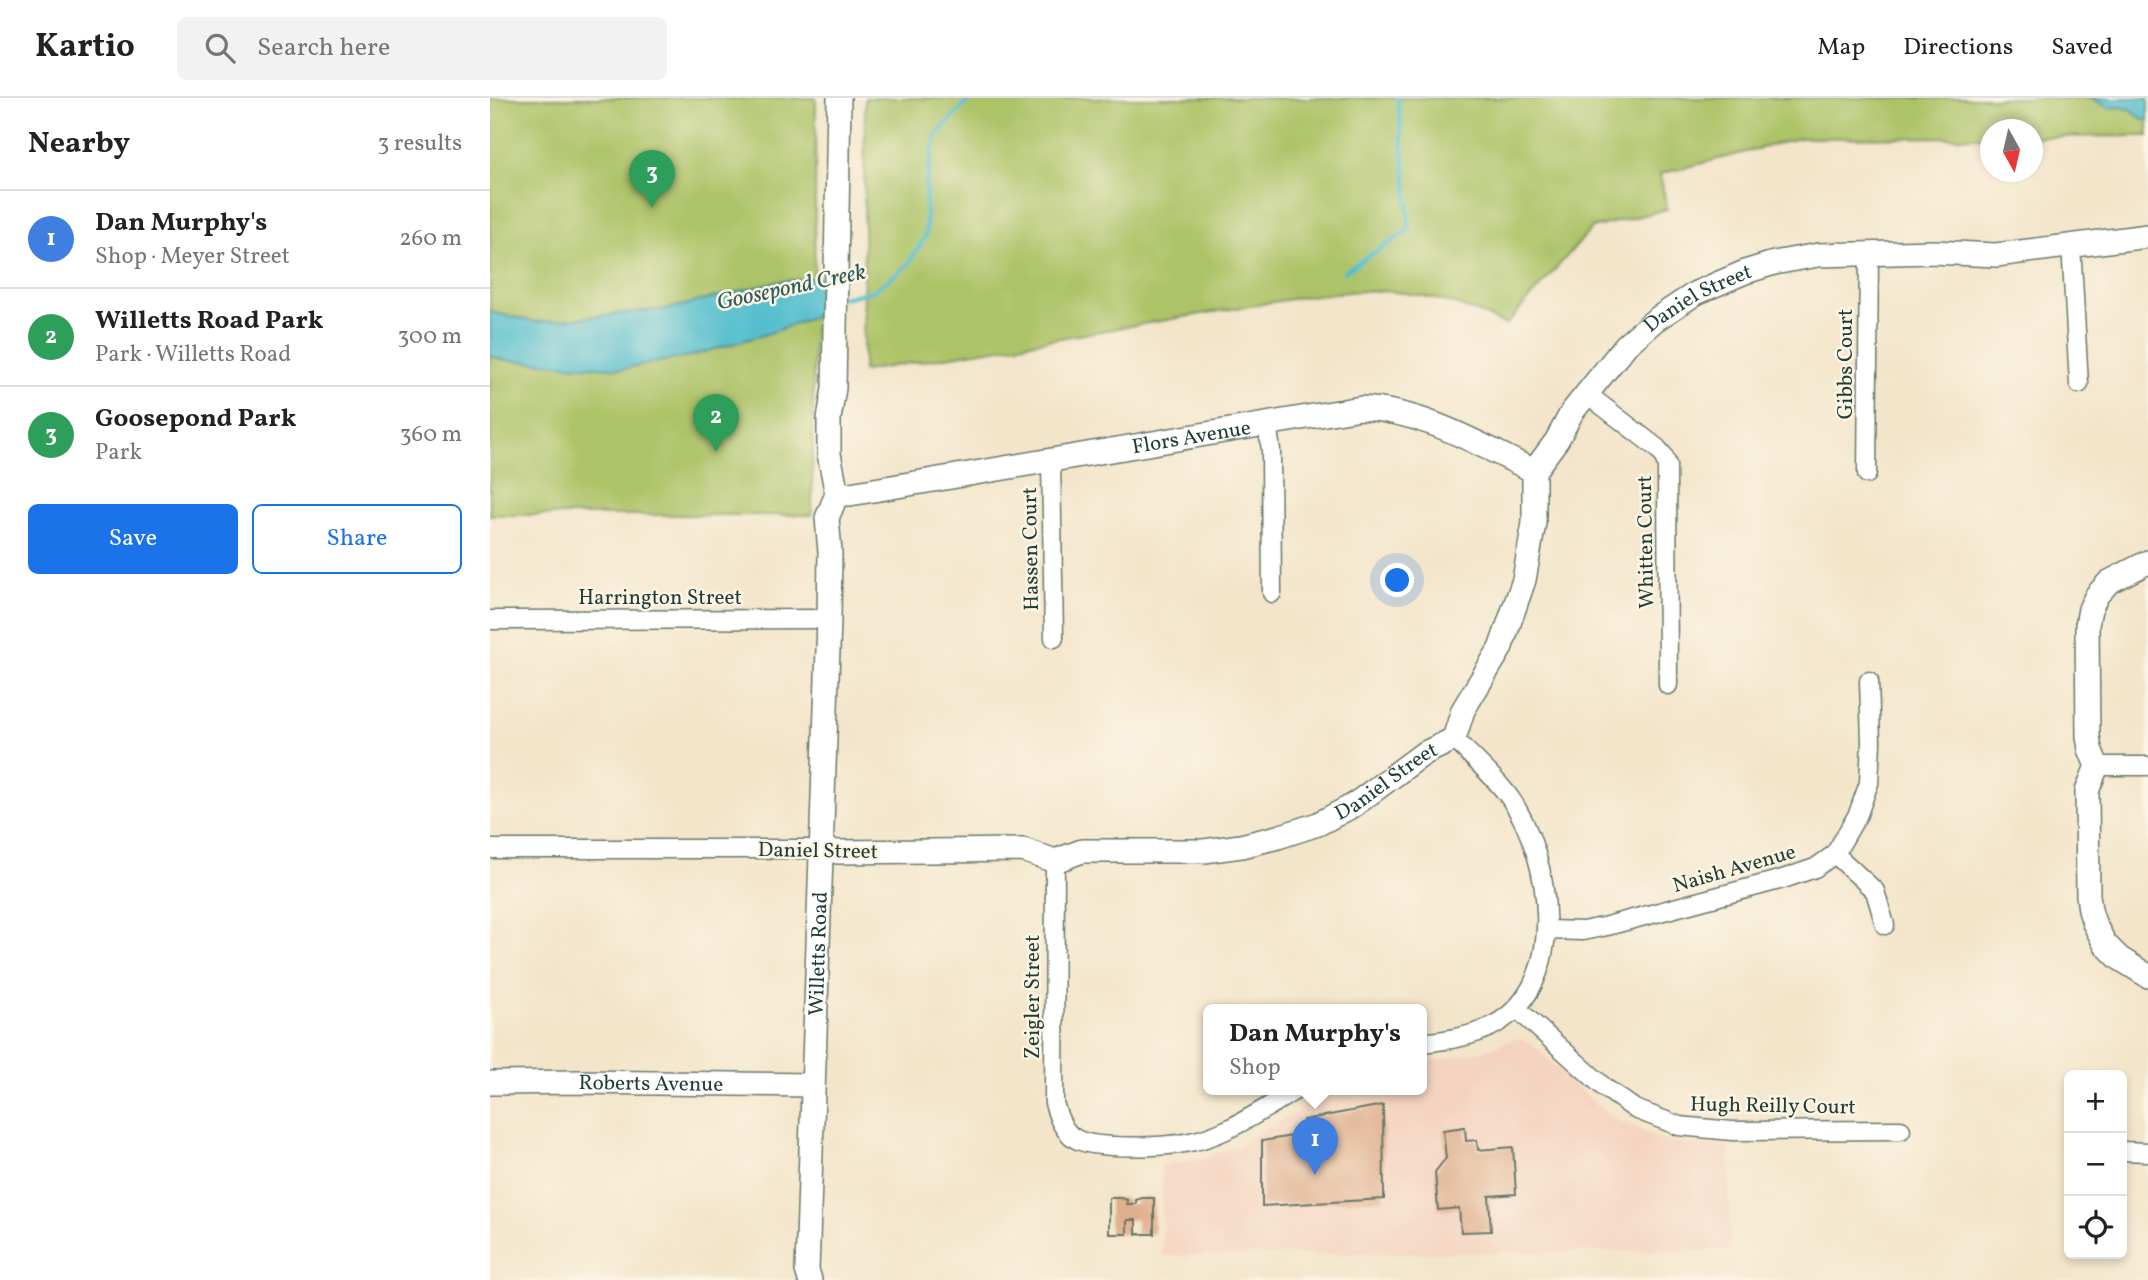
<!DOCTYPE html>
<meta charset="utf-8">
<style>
:root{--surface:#fff;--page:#f2f2f2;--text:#222;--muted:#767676;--line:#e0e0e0;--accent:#1a73e8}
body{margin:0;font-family:Vollkorn,serif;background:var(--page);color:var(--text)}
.controls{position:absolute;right:21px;bottom:21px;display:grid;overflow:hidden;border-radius:10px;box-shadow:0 4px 10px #0003}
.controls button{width:63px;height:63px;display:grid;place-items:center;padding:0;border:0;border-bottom:2px solid var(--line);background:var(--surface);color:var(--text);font:35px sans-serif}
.compass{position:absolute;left:1490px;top:21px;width:63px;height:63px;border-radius:50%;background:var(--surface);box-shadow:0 4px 10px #0003;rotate:172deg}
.you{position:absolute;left:908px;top:483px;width:24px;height:24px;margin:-18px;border:5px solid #fff;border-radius:50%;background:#1a73e8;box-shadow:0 0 0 10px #1a73e833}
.badge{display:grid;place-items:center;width:46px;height:46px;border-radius:50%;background:var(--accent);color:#fff;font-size:23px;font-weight:700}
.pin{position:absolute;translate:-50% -58px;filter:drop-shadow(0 2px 4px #0008)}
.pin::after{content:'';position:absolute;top:37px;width:24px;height:21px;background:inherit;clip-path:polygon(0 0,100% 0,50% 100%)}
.popup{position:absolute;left:713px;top:906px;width:224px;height:91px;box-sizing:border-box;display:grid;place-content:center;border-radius:10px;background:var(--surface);filter:drop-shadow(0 2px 5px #0005);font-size:23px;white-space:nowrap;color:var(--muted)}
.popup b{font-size:26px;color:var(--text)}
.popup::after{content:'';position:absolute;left:50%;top:100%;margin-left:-14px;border:14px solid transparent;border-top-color:var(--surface)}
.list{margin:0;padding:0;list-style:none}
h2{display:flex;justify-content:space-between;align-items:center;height:91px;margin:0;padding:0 28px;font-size:30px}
h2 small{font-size:23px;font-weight:400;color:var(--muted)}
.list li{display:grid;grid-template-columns:46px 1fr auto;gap:21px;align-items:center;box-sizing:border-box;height:98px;padding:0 28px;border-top:2px solid var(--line)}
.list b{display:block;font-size:26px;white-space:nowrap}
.list p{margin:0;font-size:23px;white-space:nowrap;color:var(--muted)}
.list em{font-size:23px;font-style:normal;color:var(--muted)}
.actions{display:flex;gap:14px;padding:21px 28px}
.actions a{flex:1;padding:16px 0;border:2px solid var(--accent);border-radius:10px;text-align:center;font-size:24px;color:var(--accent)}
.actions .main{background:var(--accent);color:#fff}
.icon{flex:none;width:38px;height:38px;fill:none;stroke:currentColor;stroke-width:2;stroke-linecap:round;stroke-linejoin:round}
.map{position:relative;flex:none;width:1658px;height:1182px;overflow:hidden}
header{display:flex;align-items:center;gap:42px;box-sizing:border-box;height:98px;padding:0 35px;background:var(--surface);border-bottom:2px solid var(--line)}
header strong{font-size:33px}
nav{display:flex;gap:38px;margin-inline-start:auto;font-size:24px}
.search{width:490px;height:63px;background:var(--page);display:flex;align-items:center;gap:18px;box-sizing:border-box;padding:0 24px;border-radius:10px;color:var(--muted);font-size:26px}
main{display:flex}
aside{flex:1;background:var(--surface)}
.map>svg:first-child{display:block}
.built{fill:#f4d3c0}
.green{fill:#adc368;stroke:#66804e;stroke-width:2}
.water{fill:#52becd;stroke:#387e80;stroke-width:2}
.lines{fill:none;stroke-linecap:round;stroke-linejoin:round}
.stream{stroke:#52becd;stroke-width:4.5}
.building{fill:#dead8b}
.minor-casing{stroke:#697868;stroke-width:21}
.tertiary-casing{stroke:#697868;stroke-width:26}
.minor{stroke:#fff;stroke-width:18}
.tertiary{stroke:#fff;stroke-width:23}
.labels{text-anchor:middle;stroke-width:5;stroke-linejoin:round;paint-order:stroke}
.street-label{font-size:21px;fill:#1f3d34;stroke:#fcf5e5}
.water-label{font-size:23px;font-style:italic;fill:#2c5d5a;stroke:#fcf5e5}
</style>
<header>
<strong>Kartio</strong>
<div class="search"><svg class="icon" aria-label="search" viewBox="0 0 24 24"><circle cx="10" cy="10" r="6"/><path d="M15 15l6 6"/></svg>Search here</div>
<nav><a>Map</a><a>Directions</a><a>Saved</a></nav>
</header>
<main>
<aside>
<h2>Nearby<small>3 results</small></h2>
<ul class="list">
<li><span class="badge" style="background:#3f7fe0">1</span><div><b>Dan Murphy's</b><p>Shop · Meyer Street</p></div><em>260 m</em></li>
<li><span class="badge" style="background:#2e9e5b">2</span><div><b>Willetts Road Park</b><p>Park · Willetts Road</p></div><em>300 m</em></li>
<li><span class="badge" style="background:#2e9e5b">3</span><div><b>Goosepond Park</b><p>Park</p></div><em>360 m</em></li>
</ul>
<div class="actions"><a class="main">Save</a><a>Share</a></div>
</aside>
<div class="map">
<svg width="1658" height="1182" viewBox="0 0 1658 1182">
<rect width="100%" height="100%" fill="#fcf5e5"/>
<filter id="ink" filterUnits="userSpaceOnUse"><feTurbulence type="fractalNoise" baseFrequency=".0143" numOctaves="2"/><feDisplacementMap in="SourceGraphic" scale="14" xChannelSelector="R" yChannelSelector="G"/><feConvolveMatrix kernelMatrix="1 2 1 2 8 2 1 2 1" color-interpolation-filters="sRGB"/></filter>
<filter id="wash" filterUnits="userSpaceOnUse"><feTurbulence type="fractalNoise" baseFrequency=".00686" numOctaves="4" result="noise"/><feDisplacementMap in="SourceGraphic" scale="28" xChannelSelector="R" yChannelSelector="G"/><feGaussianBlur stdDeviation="1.57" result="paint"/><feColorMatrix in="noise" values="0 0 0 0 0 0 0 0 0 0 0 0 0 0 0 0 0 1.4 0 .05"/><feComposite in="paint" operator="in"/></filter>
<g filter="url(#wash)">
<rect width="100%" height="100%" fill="#f3e5ca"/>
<!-- built -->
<polygon class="built" points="1029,940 1041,945 1100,1001 1126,1021 1170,1041 1219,1048 1239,1047 1240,1152 672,1158 672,1067 704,1063 744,1050 846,991 932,991 932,965 994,953 1017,943"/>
<!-- green -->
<g class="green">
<polygon points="0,0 326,0 322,417 0,417"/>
<path d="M 375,0 L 1658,0 L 1658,38 L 1543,39 L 1542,32 L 1500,32 L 1500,39 L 1310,40 L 1170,76 L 1177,111 L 1102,130 L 1016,227 C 975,206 925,192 879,193 C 859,193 839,196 819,198 L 373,273 Z"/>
</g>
<!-- water -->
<g class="water">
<polygon points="1600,0 1658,0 1658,22 1653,22 1642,12 1631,9 1619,10"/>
<polygon points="338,178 339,213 280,235 201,258 131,271 14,262 0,258 0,214 48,224 177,211 286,184"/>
</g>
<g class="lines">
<!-- stream -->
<g class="stream">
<polyline points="854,174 919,132 918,104 908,0"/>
<polyline points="352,200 383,193 418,167 436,137 436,84 446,37 481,0"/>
</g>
</g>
<g id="blocks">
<!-- building -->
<g class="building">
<polygon points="893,1007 894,1101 772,1108 772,1043 814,1036 813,1022"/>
<polygon points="975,1029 976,1043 987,1042 988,1052 1023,1049 1026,1096 999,1098 1001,1133 971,1134 969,1110 948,1112 945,1074 956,1060 953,1032"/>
<polygon points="619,1100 632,1100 637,1102 637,1106 646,1106 646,1102 652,1100 664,1100 664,1136 646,1136 646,1122 637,1122 637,1136 619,1136"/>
</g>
</g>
</g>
<g filter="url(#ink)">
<use href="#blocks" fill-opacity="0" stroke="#697868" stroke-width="2"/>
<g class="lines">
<!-- minor casing -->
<g class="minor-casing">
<g id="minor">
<polyline points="1581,146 1589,286"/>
<polyline points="1097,296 1167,350 1173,357 1177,367 1178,587"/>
<polyline points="777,326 781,352 782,495"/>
<polyline points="561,362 564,540"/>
<polyline points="1377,376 1379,156"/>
<polyline points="0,522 339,521"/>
<polyline points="1607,668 1658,668"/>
<polyline points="0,751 332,751"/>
<polyline points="1345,756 1385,793 1395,827"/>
<path d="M 565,763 L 564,1005 C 568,1019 573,1034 586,1041 C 606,1052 677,1049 700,1044 C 711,1042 725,1037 736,1032 C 760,1021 784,1005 807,991"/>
<polyline points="1057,832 1093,833 1117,828 1293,781 1325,770 1345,756 1368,716 1379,685 1381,644 1379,583"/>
<polyline points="1026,910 1115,990 1145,1011 1189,1028 1242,1033 1411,1032"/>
<path d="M 932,945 C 957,942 982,939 1004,927 C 1081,885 1061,759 1020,700 C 1004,678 983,660 964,641"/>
<polyline points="1632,1053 1658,1054"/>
</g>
</g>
<!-- tertiary casing -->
<g class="tertiary-casing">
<g id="tertiary">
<path id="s1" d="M 347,396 L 360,396 L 871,310 C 934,313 988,346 1044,373"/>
<polyline points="1658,464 1619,484 1607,497 1600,511 1597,527 1598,638 1600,651 1607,668 1597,693 1598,797 1600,812 1604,825 1615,846 1629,860 1658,878"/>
<path id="s2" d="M 332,751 L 348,754 L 533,752 L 565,763 L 592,753 L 714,753 L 751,748 L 788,739 L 828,726 L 864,707 L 933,656 L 964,641 L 973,612 L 1010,551 L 1034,482 L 1044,425 L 1044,373 L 1067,342 L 1082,314 L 1136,247 L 1165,222 L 1206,195 L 1255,174 L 1284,165 L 1328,157 L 1443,154 L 1506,157 L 1658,138"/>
<path id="s3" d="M 0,985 L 88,984 L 323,987"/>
<path id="s4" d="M 320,1182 L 317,1172 L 339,521 L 340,454 L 337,420 L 347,396 L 339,356 L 339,321 L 344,290 L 349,0"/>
</g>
</g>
<!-- minor -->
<use href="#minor" class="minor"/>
<!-- tertiary -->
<use href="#tertiary" class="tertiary"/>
</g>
</g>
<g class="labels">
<!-- street labels -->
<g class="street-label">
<text dy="7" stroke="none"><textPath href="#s2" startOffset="1192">Daniel Street</textPath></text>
<text transform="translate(1355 266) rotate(-90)" y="7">Gibbs Court</text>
<text dy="7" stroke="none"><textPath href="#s1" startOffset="359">Flors Avenue</textPath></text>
<text transform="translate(1155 444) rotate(-91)" y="7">Whitten Court</text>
<text transform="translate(540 451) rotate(-91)" y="7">Hassen Court</text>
<text x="170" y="506">Harrington Street</text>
<text dy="7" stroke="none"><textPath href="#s2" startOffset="584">Daniel Street</textPath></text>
<text transform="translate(328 752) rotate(1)" y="7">Daniel Street</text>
<text transform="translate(1244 770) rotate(-16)" y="7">Naish Avenue</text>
<text dy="7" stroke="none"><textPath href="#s4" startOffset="327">Willetts Road</textPath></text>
<text transform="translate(542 899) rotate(-90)" y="7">Zeigler Street</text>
<text dy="7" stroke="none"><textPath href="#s3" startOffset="161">Roberts Avenue</textPath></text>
<text transform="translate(1283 1007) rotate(1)" y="7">Hugh Reilly Court</text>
</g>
<!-- water labels -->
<g class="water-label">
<text transform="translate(301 188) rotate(-12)" y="8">Goosepond Creek</text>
</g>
</g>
</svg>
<div class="controls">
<button>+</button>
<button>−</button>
<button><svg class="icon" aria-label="locate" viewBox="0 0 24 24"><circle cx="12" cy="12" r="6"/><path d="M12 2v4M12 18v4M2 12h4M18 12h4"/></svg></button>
</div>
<svg class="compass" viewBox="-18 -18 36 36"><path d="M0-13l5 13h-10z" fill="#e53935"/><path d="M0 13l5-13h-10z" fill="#767676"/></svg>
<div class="you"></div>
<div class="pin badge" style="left:825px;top:1077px;background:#3f7fe0">1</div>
<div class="popup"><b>Dan Murphy's</b>Shop</div>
<div class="pin badge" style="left:226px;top:354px;background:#2e9e5b">2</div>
<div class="pin badge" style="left:162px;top:110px;background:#2e9e5b">3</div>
</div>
</main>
